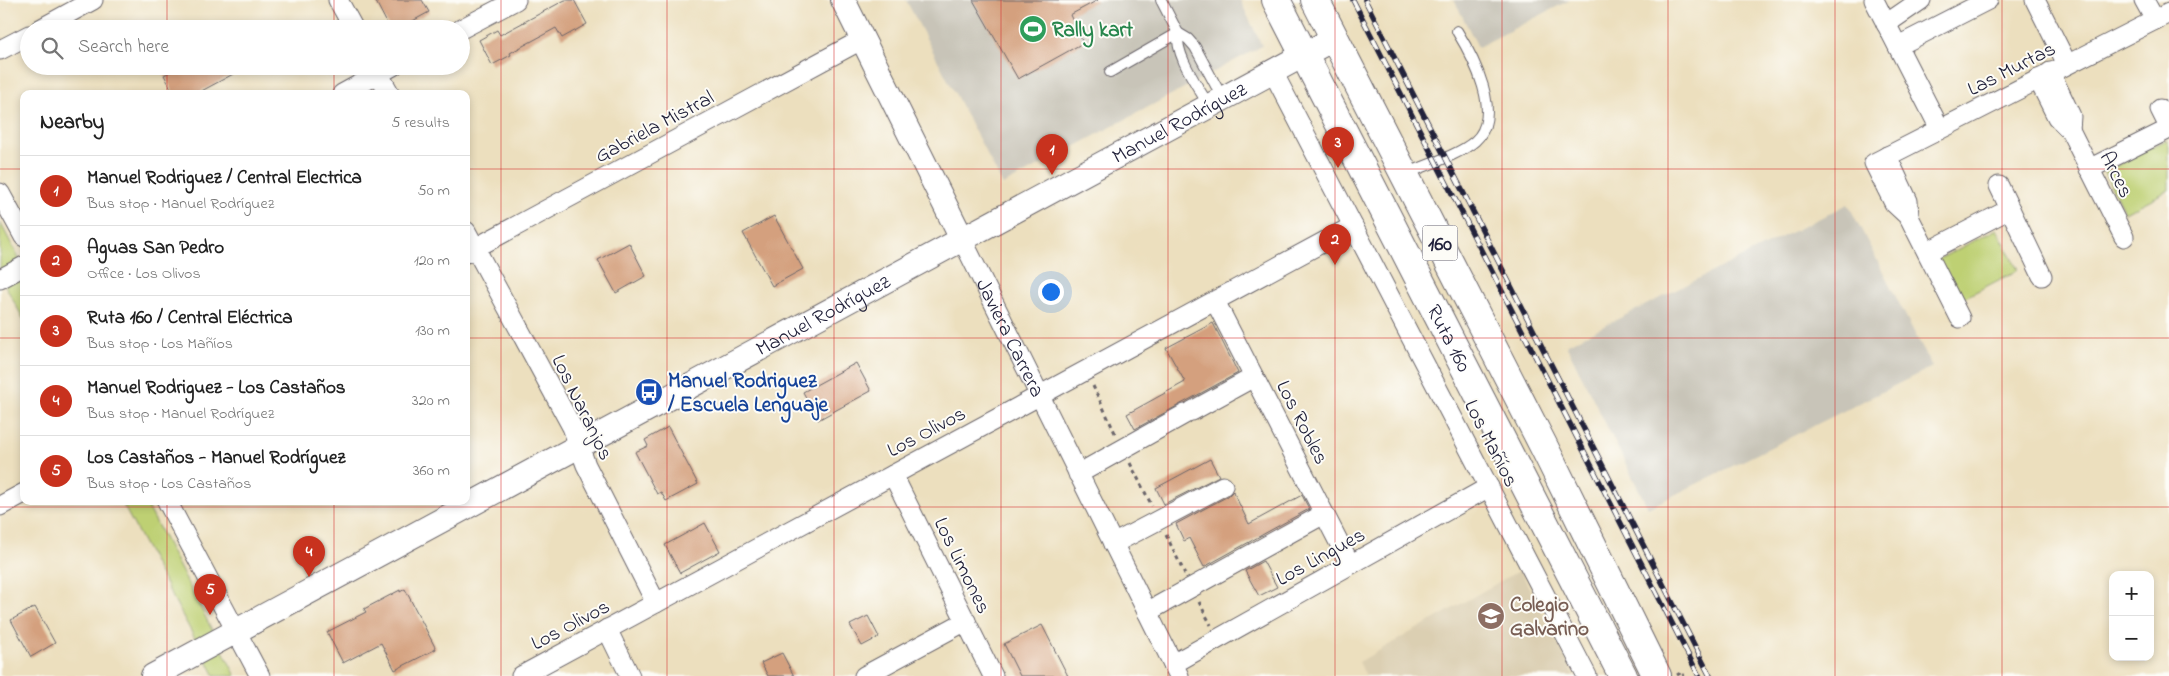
<!DOCTYPE html>
<meta charset="utf-8">
<style>
:root{--surface:#fff;--page:#f2f2f2;--text:#222;--muted:#767676;--line:#e0e0e0;--accent:#c8321e}
body{margin:0;font-family:"Indie Flower",sans-serif;background:var(--page);color:var(--text)}
.controls{position:absolute;right:15px;bottom:15px;display:grid;overflow:hidden;border-radius:10px;box-shadow:0 2px 8px #0003}
.controls button{width:45px;height:45px;display:grid;place-items:center;padding:0;border:0;border-bottom:1px solid var(--line);background:var(--surface);color:var(--text);font:25px sans-serif}
.you{position:absolute;left:1050px;top:291px;width:18px;height:18px;margin:-12px;border:4px solid #fff;border-radius:50%;background:#1a73e8;box-shadow:0 0 0 8px #1a73e833}
.badge{display:grid;place-items:center;width:32px;height:32px;border-radius:50%;background:var(--accent);color:#fff;font-size:16px;font-weight:700}
.pin{position:absolute;translate:-50% -41px;filter:drop-shadow(0 1px 2px #0008)}
.pin::after{content:'';position:absolute;top:26px;width:18px;height:15px;background:inherit;clip-path:polygon(0 0,100% 0,50% 100%)}
.list{margin:0;padding:0;list-style:none}
h2{display:flex;justify-content:space-between;align-items:center;height:65px;margin:0;padding:0 20px;font-size:21px}
h2 small{font-size:16px;font-weight:400;color:var(--muted)}
.list li{display:grid;grid-template-columns:32px 1fr auto;gap:15px;align-items:center;box-sizing:border-box;height:70px;padding:0 20px;border-top:1px solid var(--line)}
.list b{display:block;font-size:19px;white-space:nowrap}
.list p{margin:0;font-size:16px;white-space:nowrap;color:var(--muted)}
.list em{font-size:16px;font-style:normal;color:var(--muted)}
.icon{flex:none;width:28px;height:28px;fill:none;stroke:currentColor;stroke-width:2;stroke-linecap:round;stroke-linejoin:round}
.map{position:relative;flex:none;width:2169px;height:676px;overflow:hidden}
.search{position:absolute;background:var(--surface);box-shadow:0 2px 8px #0003;left:20px;top:20px;width:450px;height:55px;display:flex;align-items:center;gap:12px;box-sizing:border-box;padding:0 18px;border-radius:28px;color:var(--muted);font-size:19px}
.panel{position:absolute;background:var(--surface);box-shadow:0 2px 8px #0003;left:20px;top:90px;width:450px;height:415px;border-radius:10px}
.map>svg:first-child{display:block}
.built{fill:#dbcfb2}
.industrial{fill:#c8c4b8}
.green{fill:#bed073;stroke:#707957}
.building{fill:#d4a07e}
.lines{fill:none;stroke-linecap:round;stroke-linejoin:round}
.service-casing{stroke:#696469;stroke-width:12}
.minor-casing{stroke:#696469;stroke-width:21}
.tertiary-casing{stroke:#696469;stroke-width:26}
.trunk-casing{stroke:#696469;stroke-width:30}
.path{stroke:#696469;stroke-width:3;stroke-dasharray:4 4;stroke-linecap:butt}
.service{stroke:#fff;stroke-width:10}
.minor{stroke:#fff;stroke-width:19}
.tertiary{stroke:#fff;stroke-width:24}
.trunk{stroke:#fff;stroke-width:28}
.rail-casing{stroke:#22223b;stroke-width:5.5}
.rail{stroke:#fdfcf7;stroke-width:4;stroke-dasharray:11;stroke-linecap:butt}
.grid{fill:none;stroke:#d62828;stroke-width:1;stroke-opacity:0.55}
.labels{text-anchor:middle;stroke-width:4;stroke-linejoin:round;paint-order:stroke}
.shield{fill:#fdfcf7;stroke:#646373;stroke-width:1}
.shield-label{font-size:20px;font-weight:bold;fill:#22223b}
.leisure-label{font-size:21px;font-weight:bold;fill:#27864d;stroke:#fdfcf7;text-anchor:start}
.street-label{font-size:21px;fill:#22223b;stroke:#fdfcf7}
.transit-label{font-size:21px;font-weight:bold;fill:#164399;stroke:#fdfcf7;text-anchor:start}
.education-label{font-size:21px;font-weight:bold;fill:#785e54;stroke:#fdfcf7;text-anchor:start}
</style>
<div class="map">
<svg width="2169" height="676" viewBox="0 0 2169 676">
<rect width="100%" height="100%" fill="#fdfcf7"/>
<filter id="ink" filterUnits="userSpaceOnUse"><feTurbulence type="fractalNoise" baseFrequency=".02" numOctaves="2"/><feDisplacementMap in="SourceGraphic" scale="10" xChannelSelector="R" yChannelSelector="G"/><feConvolveMatrix kernelMatrix="1 2 1 2 8 2 1 2 1" color-interpolation-filters="sRGB"/></filter>
<filter id="wash" filterUnits="userSpaceOnUse"><feTurbulence type="fractalNoise" baseFrequency=".0096" numOctaves="4" result="noise"/><feDisplacementMap in="SourceGraphic" scale="20" xChannelSelector="R" yChannelSelector="G"/><feGaussianBlur stdDeviation="1.12" result="paint"/><feColorMatrix in="noise" values="0 0 0 0 0 0 0 0 0 0 0 0 0 0 0 0 0 1.4 0 .05"/><feComposite in="paint" operator="in"/></filter>
<g filter="url(#wash)">
<rect width="100%" height="100%" fill="#ecdfbe"/>
<!-- built -->
<polygon class="built" points="1520,570 1574,676 1366,676 1359,662"/>
<!-- industrial -->
<g class="industrial">
<polygon points="906,0 1240,0 1262,46 1003,185"/>
<polygon points="1454,0 1570,0 1478,47"/>
<polygon points="1848,204 1932,367 1648,508 1566,345"/>
</g>
<!-- green -->
<g class="green">
<polygon points="2166,140 2169,146 2169,190 2125,213 2104,172"/>
<polygon points="0,222 24,268 24,320 0,276"/>
<polygon points="1997,229 2018,270 1956,302 1935,261"/>
<polygon points="121,501 145,501 236,676 215,676"/>
</g>
<g id="blocks">
<!-- building -->
<g class="building">
<polygon points="375,0 422,0 429,12 398,29 390,29"/>
<polygon points="565,0 574,0 587,24 562,38 556,28 510,53 511,55 492,65 479,40 497,30 500,35"/>
<polygon points="973,0 1098,0 1070,15 1083,43 1018,79"/>
<polygon points="181,66 248,66 196,94 174,94 164,75"/>
<polygon points="774,216 803,269 772,286 743,233"/>
<polygon points="629,243 646,276 616,293 598,260"/>
<polygon points="1213,323 1238,373 1135,429 1127,414 1185,382 1166,348"/>
<polygon points="856,363 871,391 818,420 803,392"/>
<polygon points="668,427 698,484 666,501 661,492 657,494 635,452 648,446 645,440"/>
<polygon points="1210,459 1219,476 1164,504 1156,488"/>
<polygon points="1233,491 1249,524 1302,495 1309,509 1204,567 1189,538 1184,541 1176,524 1228,496"/>
<polygon points="705,523 720,551 680,573 665,545"/>
<polygon points="1263,561 1277,587 1259,596 1245,571"/>
<polygon points="405,589 436,649 395,670 381,643 343,663 327,632 366,612 364,609 400,590 400,592"/>
<polygon points="35,607 55,643 31,657 11,620"/>
<polygon points="868,616 879,637 862,646 850,625"/>
<polygon points="1042,625 1068,676 1020,676 1004,644"/>
<polygon points="782,653 794,676 768,676 761,663"/>
</g>
</g>
</g>
<g filter="url(#ink)">
<use href="#blocks" fill-opacity="0" stroke="#696469" stroke-width="1"/>
<g class="lines">
<!-- service casing -->
<g class="service-casing">
<g id="service">
<polyline points="1161,0 1178,33 1188,39 1195,47 1223,99"/>
<path d="M 1178,33 C 1175,56 1198,86 1209,106"/>
<polyline points="1110,72 1178,33"/>
<path d="M 1406,174 C 1426,165 1459,155 1475,141 C 1504,115 1473,57 1457,31"/>
</g>
</g>
<!-- minor casing -->
<g class="minor-casing">
<g id="minor">
<polyline points="338,0 354,29"/>
<polyline points="1874,0 1940,129"/>
<polyline points="2035,0 2067,64"/>
<polyline points="2144,0 2155,20"/>
<polyline points="1886,24 1921,0"/>
<polyline points="40,29 93,0"/>
<polyline points="461,29 516,0"/>
<polyline points="1898,46 1988,0"/>
<polyline points="0,50 29,35"/>
<polyline points="374,66 390,94"/>
<polyline points="1273,72 1587,676"/>
<polyline points="2050,72 2071,116 2070,130"/>
<polyline points="2038,79 2057,117 2070,130 2124,237"/>
<polyline points="342,94 393,66"/>
<polyline points="2160,109 2169,127"/>
<polyline points="1887,156 1908,201 1909,217"/>
<polyline points="2089,169 2169,129"/>
<polyline points="1999,186 2042,276"/>
<polyline points="0,193 24,237"/>
<polyline points="466,231 572,427 586,465 656,603"/>
<path id="s1" d="M 962,239 L 1179,676"/>
<polyline points="1927,252 2010,209"/>
<polyline points="466,253 863,39"/>
<polyline points="0,279 24,266"/>
<polyline points="1215,301 1350,564"/>
<polyline points="1960,318 1909,217 1894,203 1874,163 2169,13"/>
<polyline points="1192,411 1254,377"/>
<polyline points="1078,474 1185,414"/>
<polyline points="893,475 993,676"/>
<polyline points="167,501 260,676"/>
<polyline points="0,506 24,493"/>
<polyline points="1113,544 1223,486"/>
<polyline points="1147,612 1324,514"/>
<polyline points="607,629 630,676"/>
<polyline points="1173,664 1489,487"/>
<polyline points="521,676 1353,226"/>
<polyline points="864,676 966,621"/>
</g>
</g>
<!-- tertiary casing -->
<g class="tertiary-casing">
<g id="tertiary">
<polyline points="843,0 962,239"/>
<path id="s2" d="M 153,676 L 1335,38"/>
</g>
</g>
<!-- trunk casing -->
<g class="trunk-casing">
<g id="trunk">
<path id="s3" d="M 1276,0 L 1623,676"/>
<polyline points="1315,0 1544,447 1657,676"/>
</g>
</g>
<!-- path -->
<g class="path">
<polyline points="1093,386 1116,435"/>
<polyline points="1130,463 1152,506"/>
<polyline points="1166,535 1185,574"/>
<polyline points="1199,602 1211,625"/>
<polyline points="1677,675 1682,672 1684,676"/>
</g>
<!-- service -->
<use href="#service" class="service"/>
<!-- minor -->
<use href="#minor" class="minor"/>
<!-- tertiary -->
<use href="#tertiary" class="tertiary"/>
<!-- trunk -->
<use href="#trunk" class="trunk"/>
<!-- rail casing -->
<g class="rail-casing">
<g id="rail">
<polyline points="1353,0 1699,676"/>
<polyline points="1365,0 1710,676"/>
</g>
</g>
<!-- rail -->
<use href="#rail" class="rail"/>
</g>
</g>
<!-- grid -->
<path class="grid" d="M 167,0 L 167,29M 334,0 L 334,29M 501,0 L 501,676M 667,0 L 667,676M 834,0 L 834,676M 1001,0 L 1001,676M 1168,0 L 1168,676M 1335,0 L 1335,676M 1502,0 L 1502,676M 1668,0 L 1668,676M 1835,0 L 1835,676M 2002,0 L 2002,676M 167,66 L 167,94M 334,66 L 334,94M 0,169 L 24,169M 466,169 L 2169,169M 0,338 L 24,338M 466,338 L 2169,338M 167,501 L 167,676M 334,501 L 334,676M 0,507 L 2169,507"/>
<!-- icons -->
<defs>
<g id="stadium-disc" transform="scale(1.4375)"><circle r="9.5" fill="#2e9e5b" stroke="#fdfcf7"/><path d="M0-5a6.5 5 0 1 0 0 10a6.5 5 0 1 0 0-10ZM-3.5-1.8h7v3.6h-7Z" fill="#fff"/></g>
<g id="bus-disc" transform="scale(1.4375)"><circle r="9.5" fill="#1a4fb4" stroke="#fdfcf7"/><path d="M-5-6H5V4H4V6H2V4H-2V6H-4V4H-5ZM-3.5-4V0h7V-4ZM-3.5 1.2v1.5H-2V1.2ZM2 1.2v1.5H3.5V1.2Z" fill="#fff"/></g>
<g id="school-disc" transform="scale(1.4375)"><circle r="9.5" fill="#8d6e63" stroke="#fdfcf7"/><path d="M0-5L7-2L0 1L-7-2ZM-4 1L0 2.5L4 1V4Q0 6-4 4Z" fill="#fff"/></g>
</defs>
<g fill-rule="evenodd">
<use href="#stadium-disc" x="1033" y="29"/>
<use href="#bus-disc" x="649" y="392"/>
<use href="#school-disc" x="1491" y="616"/>
</g>
<g class="labels">
<!-- shield labels -->
<rect class="shield" x="1422.5" y="225.5" width="35" height="35" rx="4"/>
<g class="shield-label">
<text x="1440" y="250">160</text>
</g>
<!-- leisure labels -->
<g class="leisure-label">
<text x="1052" y="36">Rally kart</text>
</g>
<!-- street labels -->
<g class="street-label">
<text transform="translate(2011 68) rotate(-27)" y="7">Las Murtas</text>
<text dy="7" stroke="none"><textPath href="#s2" startOffset="1166">Manuel Rodríguez</textPath></text>
<text transform="translate(654 126) rotate(-28)" y="7">Gabriela Mistral</text>
<text transform="translate(2117 174) rotate(63)" y="7">Arces</text>
<text dy="7" stroke="none"><textPath href="#s2" startOffset="761">Manuel Rodríguez</textPath></text>
<text dy="7" stroke="none"><textPath href="#s1" startOffset="110">Javiera Carrera</textPath></text>
<text dy="7" stroke="none"><textPath href="#s3" startOffset="380">Ruta 160</textPath></text>
<text transform="translate(583 407) rotate(64)" y="7">Los Naranjos</text>
<text transform="translate(1303 422) rotate(63)" y="7">Los Robles</text>
<text transform="translate(926 431) rotate(-28)" y="7">Los Olivos</text>
<text transform="translate(1492 443) rotate(63)" y="7">Los Mañíos</text>
<text transform="translate(1320 556) rotate(-29)" y="7">Los Lingues</text>
<text transform="translate(963 565) rotate(64)" y="7">Los Limones</text>
<text transform="translate(570 624) rotate(-28)" y="7">Los Olivos</text>
</g>
<!-- transit labels -->
<g class="transit-label">
<text x="668" y="387">Manuel Rodriguez<tspan x="668" dy="24">/ Escuela Lenguaje</tspan></text>
</g>
<!-- education labels -->
<g class="education-label">
<text x="1510" y="611">Colegio<tspan x="1510" dy="24">Galvarino</tspan></text>
</g>
</g>
</svg>
<div class="controls">
<button>+</button>
<button>−</button>
</div>
<div class="you"></div>
<div class="pin badge" style="left:1052px;top:175px">1</div>
<div class="pin badge" style="left:1335px;top:265px">2</div>
<div class="pin badge" style="left:1338px;top:168px">3</div>
<div class="pin badge" style="left:309px;top:577px">4</div>
<div class="pin badge" style="left:210px;top:615px">5</div>
<div class="search"><svg class="icon" aria-label="search" viewBox="0 0 24 24"><circle cx="10" cy="10" r="6"/><path d="M15 15l6 6"/></svg>Search here</div>
<section class="panel">
<h2>Nearby<small>5 results</small></h2>
<ul class="list">
<li><span class="badge">1</span><div><b>Manuel Rodriguez / Central Electrica</b><p>Bus stop · Manuel Rodríguez</p></div><em>50 m</em></li>
<li><span class="badge">2</span><div><b>Aguas San Pedro</b><p>Office · Los Olivos</p></div><em>120 m</em></li>
<li><span class="badge">3</span><div><b>Ruta 160 / Central Eléctrica</b><p>Bus stop · Los Mañíos</p></div><em>130 m</em></li>
<li><span class="badge">4</span><div><b>Manuel Rodriguez - Los Castaños</b><p>Bus stop · Manuel Rodríguez</p></div><em>320 m</em></li>
<li><span class="badge">5</span><div><b>Los Castaños - Manuel Rodríguez</b><p>Bus stop · Los Castaños</p></div><em>360 m</em></li>
</ul>
</section>
</div>
